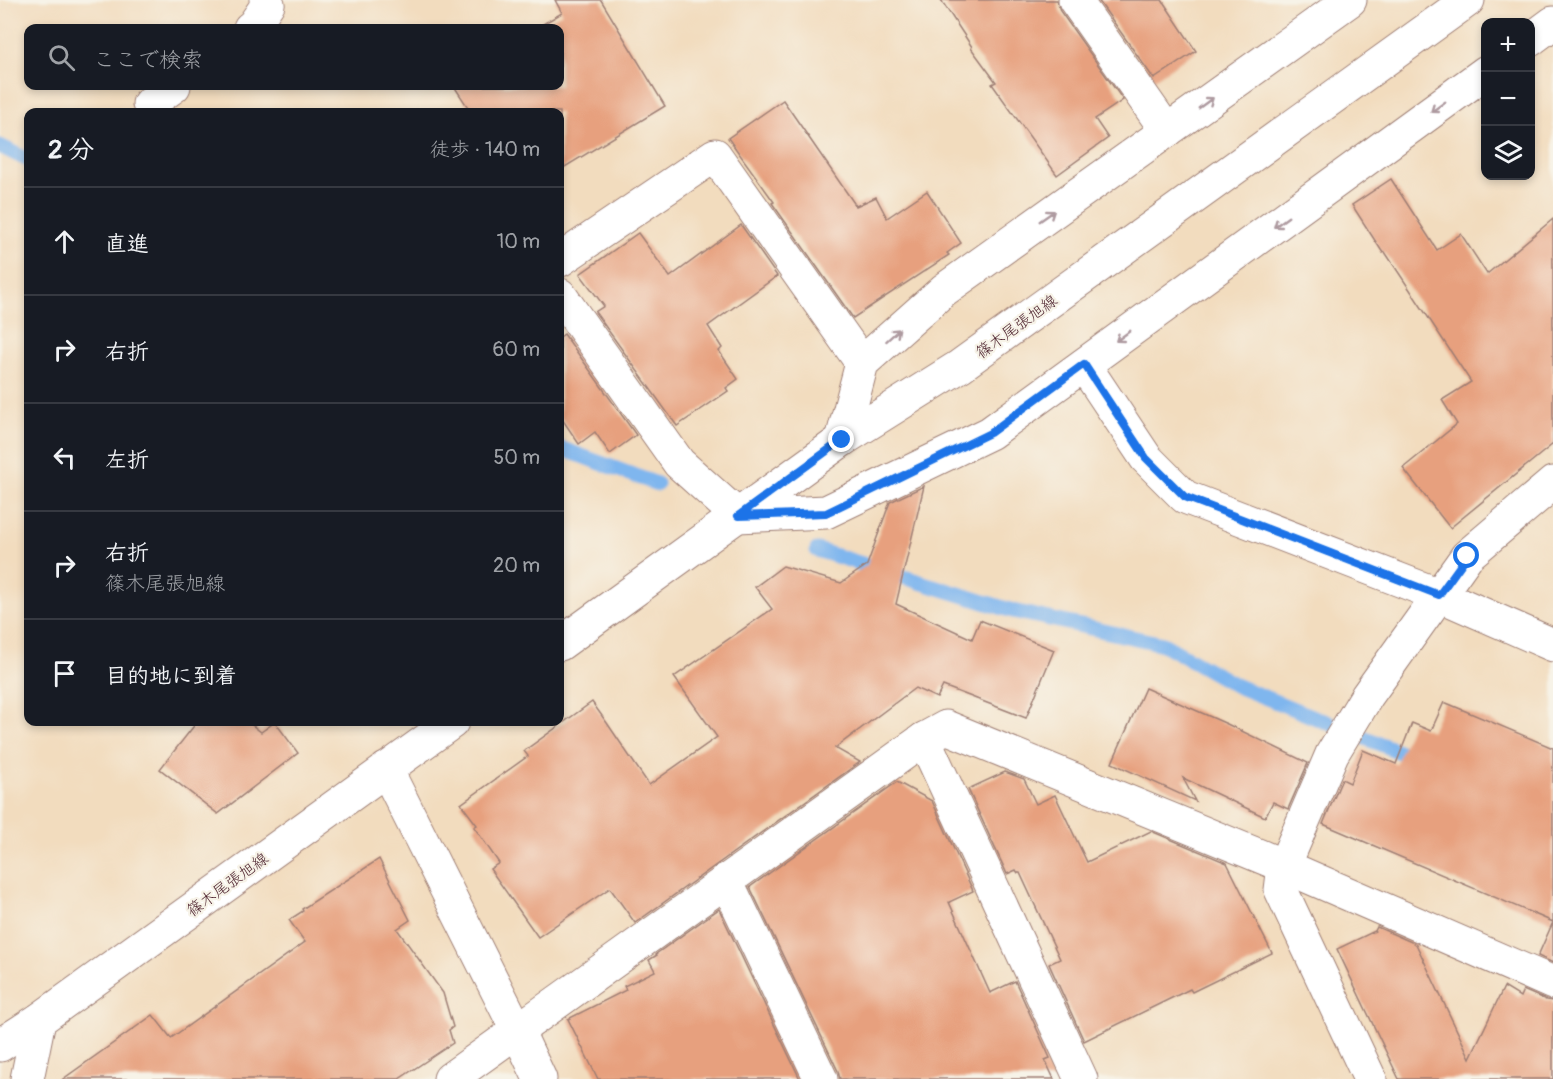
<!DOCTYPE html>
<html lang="ja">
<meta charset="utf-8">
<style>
:root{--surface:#171b24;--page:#20242c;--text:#f1f3f6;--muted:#9ea1a6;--line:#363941}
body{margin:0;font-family:Pangolin,"Klee One",sans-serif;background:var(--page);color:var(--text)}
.controls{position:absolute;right:18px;top:18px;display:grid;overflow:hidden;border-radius:12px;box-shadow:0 3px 9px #0003}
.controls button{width:54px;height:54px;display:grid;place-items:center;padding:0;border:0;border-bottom:2px solid var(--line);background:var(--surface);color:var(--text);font:30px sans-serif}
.stop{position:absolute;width:18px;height:18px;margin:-14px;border:4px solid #1a73e8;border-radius:50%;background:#fff}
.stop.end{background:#1a73e8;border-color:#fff;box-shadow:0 2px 6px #0008}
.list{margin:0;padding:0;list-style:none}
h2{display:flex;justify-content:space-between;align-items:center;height:78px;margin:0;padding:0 24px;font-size:26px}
h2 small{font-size:20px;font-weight:400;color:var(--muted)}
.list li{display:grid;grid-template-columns:39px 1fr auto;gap:18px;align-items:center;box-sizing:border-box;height:108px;padding:0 24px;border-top:2px solid var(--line)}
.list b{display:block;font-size:22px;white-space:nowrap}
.list p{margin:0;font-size:20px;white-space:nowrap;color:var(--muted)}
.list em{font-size:20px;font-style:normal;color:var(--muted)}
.icon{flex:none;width:33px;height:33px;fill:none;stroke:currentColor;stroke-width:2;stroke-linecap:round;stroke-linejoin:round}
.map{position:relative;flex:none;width:1553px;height:1079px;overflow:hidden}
.search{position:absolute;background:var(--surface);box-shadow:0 3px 9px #0003;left:24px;top:24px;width:540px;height:66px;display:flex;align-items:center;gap:15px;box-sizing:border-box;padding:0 21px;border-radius:12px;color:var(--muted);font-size:22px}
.panel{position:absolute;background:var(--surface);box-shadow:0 3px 9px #0003;left:24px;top:108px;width:540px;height:618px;border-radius:12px}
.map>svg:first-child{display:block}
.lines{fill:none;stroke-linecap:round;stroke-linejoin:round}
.stream{stroke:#7fb6ee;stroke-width:15}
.building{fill:#e7a07e}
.street-casing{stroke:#9e7e74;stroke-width:35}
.secondary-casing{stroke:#9e7e74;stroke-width:35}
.street{stroke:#fff;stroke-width:33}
.secondary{stroke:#fff;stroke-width:33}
.oneway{stroke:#ae9aa0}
.route{stroke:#1a73e8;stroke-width:8}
.labels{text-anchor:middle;stroke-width:4.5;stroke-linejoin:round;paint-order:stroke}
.street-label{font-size:16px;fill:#4a1f2b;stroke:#f7f3e8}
</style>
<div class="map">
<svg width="1553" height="1079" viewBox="0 0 1553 1079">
<rect width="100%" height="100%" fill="#f7f3e8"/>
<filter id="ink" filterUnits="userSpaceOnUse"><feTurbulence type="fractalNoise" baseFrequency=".0167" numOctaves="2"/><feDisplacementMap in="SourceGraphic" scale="12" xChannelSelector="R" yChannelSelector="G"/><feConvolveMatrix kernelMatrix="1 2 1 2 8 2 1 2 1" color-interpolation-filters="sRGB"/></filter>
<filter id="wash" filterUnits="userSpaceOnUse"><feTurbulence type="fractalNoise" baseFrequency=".008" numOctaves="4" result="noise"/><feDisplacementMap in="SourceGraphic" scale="24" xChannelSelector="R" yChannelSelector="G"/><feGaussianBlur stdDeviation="1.35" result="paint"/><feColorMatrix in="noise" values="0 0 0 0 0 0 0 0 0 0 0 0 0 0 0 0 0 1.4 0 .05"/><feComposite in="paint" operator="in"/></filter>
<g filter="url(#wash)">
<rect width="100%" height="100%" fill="#f2dcbe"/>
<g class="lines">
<!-- stream -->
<g class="stream">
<polyline points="0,146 28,160"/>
<polyline points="560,448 657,484"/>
<polyline points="817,550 1013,611 1163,644 1237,686 1420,760"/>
</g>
</g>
<g id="blocks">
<!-- building -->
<g class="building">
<polygon points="555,0 601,0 665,106 560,170 560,112 471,112 454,86 560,86 560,28 536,28 562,13"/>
<polygon points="941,0 1057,0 1060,11 1123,100 1095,119 1108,138 1057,175 992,84 996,82 971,48 972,47"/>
<polygon points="1098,0 1162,0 1196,51 1154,79"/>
<polygon points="783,100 856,206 876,197 887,218 927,191 961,243 947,253 949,255 853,318 772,203 774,202 728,138"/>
<polygon points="1391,179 1437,250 1461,234 1487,274 1553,219 1553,444 1450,528 1403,468 1457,424 1442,400 1471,382 1385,252 1383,253 1352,205"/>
<polygon points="741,225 777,276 708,326 722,348 719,351 738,379 726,388 728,391 677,426 595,312 604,306 580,274 638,233 670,277"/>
<polygon points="564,334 636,435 610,454 595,432 579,444 560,416 560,337"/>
<polygon points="924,486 896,604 972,639 980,620 1054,650 1026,718 943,686 937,698 915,688 835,748 860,762 635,923 610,888 538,937 490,869 499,863 474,827 477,825 461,804 528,756 524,751 592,702 607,723 649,785 717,737 674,677 772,609 755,587 783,566 841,583 867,565 890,502"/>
<polygon points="1145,688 1227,724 1308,763 1288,809 1273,802 1265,817 1183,778 1195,801 1112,763"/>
<polygon points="1444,702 1553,748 1553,963 1538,956 1553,922 1323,824 1342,779 1350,783 1363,750 1396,764 1412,723 1431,731"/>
<polygon points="197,722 248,722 261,732 275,722 298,753 218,814 160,769"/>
<polygon points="1005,772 1024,779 1036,804 1055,795 1087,862 1151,831 1227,863 1272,953 1192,992 1190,989 1084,1041 1049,964 1060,959 1020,873 1018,873 1016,870 1007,874 968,789"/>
<polygon points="897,782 932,801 973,891 949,902 990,993 1015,981 1050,1058 1045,1060 1054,1079 840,1079 838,1071 750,887"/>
<polygon points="379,859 410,920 397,929 443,993 453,1027 449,1030 453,1043 399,1079 63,1079 153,1015 171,1038 305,942 289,920 303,911 302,909"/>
<polygon points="719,909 800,1079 598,1079 568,1019 626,990 624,986 655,971 649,960 657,955 656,954"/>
<polygon points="1377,927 1416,944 1470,1058 1504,987 1520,997 1523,990 1546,1000 1553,1001 1553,1079 1399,1079 1337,949 1375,931"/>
</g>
</g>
</g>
<g filter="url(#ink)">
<use href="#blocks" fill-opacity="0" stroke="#9e7e74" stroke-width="1.5"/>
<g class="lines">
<!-- street casing -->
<g class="street-casing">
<g id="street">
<polyline points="1075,0 1167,131"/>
<polyline points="250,28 253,26 268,4 266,0"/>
<polyline points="1530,40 1553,23"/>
<polyline points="149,104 174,86"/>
<polyline points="560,260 715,155 862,363"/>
<polyline points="560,295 679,463 738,516 826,512 990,433 1486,72"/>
<polyline points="1084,365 1146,458 1185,497 1439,595 1553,645"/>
<polyline points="842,440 862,363 944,290 1350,0"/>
<polyline points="924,739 1081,1079"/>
<polyline points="386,769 517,1030 540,1079"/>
<polyline points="726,880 821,1079"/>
<polyline points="27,1079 39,1020"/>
<polyline points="450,1079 924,739 946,727 1284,866 1553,983"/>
<polyline points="1370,1079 1281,890 1284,866 1332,754 1367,696 1467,556 1553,483"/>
</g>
</g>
<!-- secondary casing -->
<g class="secondary-casing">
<g id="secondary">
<polyline points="560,644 842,440 960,366 1468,0"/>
<polyline points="0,1045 39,1020 452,722"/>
</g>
</g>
<!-- street -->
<use href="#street" class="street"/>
<!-- secondary -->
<use href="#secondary" class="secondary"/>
</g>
<!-- one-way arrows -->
<defs><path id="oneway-shaft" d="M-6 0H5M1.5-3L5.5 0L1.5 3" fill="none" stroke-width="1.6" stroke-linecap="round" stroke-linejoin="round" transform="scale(1.5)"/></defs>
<g class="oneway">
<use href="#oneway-shaft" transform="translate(1206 103) rotate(-36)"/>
<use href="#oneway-shaft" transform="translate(1438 107) rotate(144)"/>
<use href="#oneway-shaft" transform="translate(1047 216) rotate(-35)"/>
<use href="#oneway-shaft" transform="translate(1281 222) rotate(144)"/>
<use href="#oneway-shaft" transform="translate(893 335) rotate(-42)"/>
<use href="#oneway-shaft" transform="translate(1123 336) rotate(144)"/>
</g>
</g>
<g class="lines" filter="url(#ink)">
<!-- route -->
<polyline class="route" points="842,440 738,516 826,513 990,433 1084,364 1146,458 1185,497 1439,595 1467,556"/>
</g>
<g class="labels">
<!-- street labels -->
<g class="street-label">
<text transform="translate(1016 326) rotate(-36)" y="6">篠木尾張旭線</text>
<text transform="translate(227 884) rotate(-36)" y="6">篠木尾張旭線</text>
</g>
</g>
</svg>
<div class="controls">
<button>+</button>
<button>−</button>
<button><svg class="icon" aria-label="layers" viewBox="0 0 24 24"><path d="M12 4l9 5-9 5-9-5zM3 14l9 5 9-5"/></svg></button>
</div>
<div class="stop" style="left:1467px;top:556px"></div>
<div class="stop end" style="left:842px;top:440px"></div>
<div class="search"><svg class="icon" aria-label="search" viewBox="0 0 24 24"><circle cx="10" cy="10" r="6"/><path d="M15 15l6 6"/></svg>ここで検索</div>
<section class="panel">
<h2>2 分<small>徒歩 · 140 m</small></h2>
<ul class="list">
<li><svg class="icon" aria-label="ahead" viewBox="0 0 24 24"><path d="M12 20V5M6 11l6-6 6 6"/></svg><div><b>直進</b></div><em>10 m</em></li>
<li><svg class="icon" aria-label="right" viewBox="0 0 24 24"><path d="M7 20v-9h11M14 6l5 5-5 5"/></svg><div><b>右折</b></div><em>60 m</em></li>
<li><svg class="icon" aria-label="left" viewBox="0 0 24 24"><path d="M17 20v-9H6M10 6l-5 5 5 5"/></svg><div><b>左折</b></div><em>50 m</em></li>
<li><svg class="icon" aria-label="right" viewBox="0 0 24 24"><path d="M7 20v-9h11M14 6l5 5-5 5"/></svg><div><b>右折</b><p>篠木尾張旭線</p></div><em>20 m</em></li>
<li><svg class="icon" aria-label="arrive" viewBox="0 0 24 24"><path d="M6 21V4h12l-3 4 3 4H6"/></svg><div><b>目的地に到着</b></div></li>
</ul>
</section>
</div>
